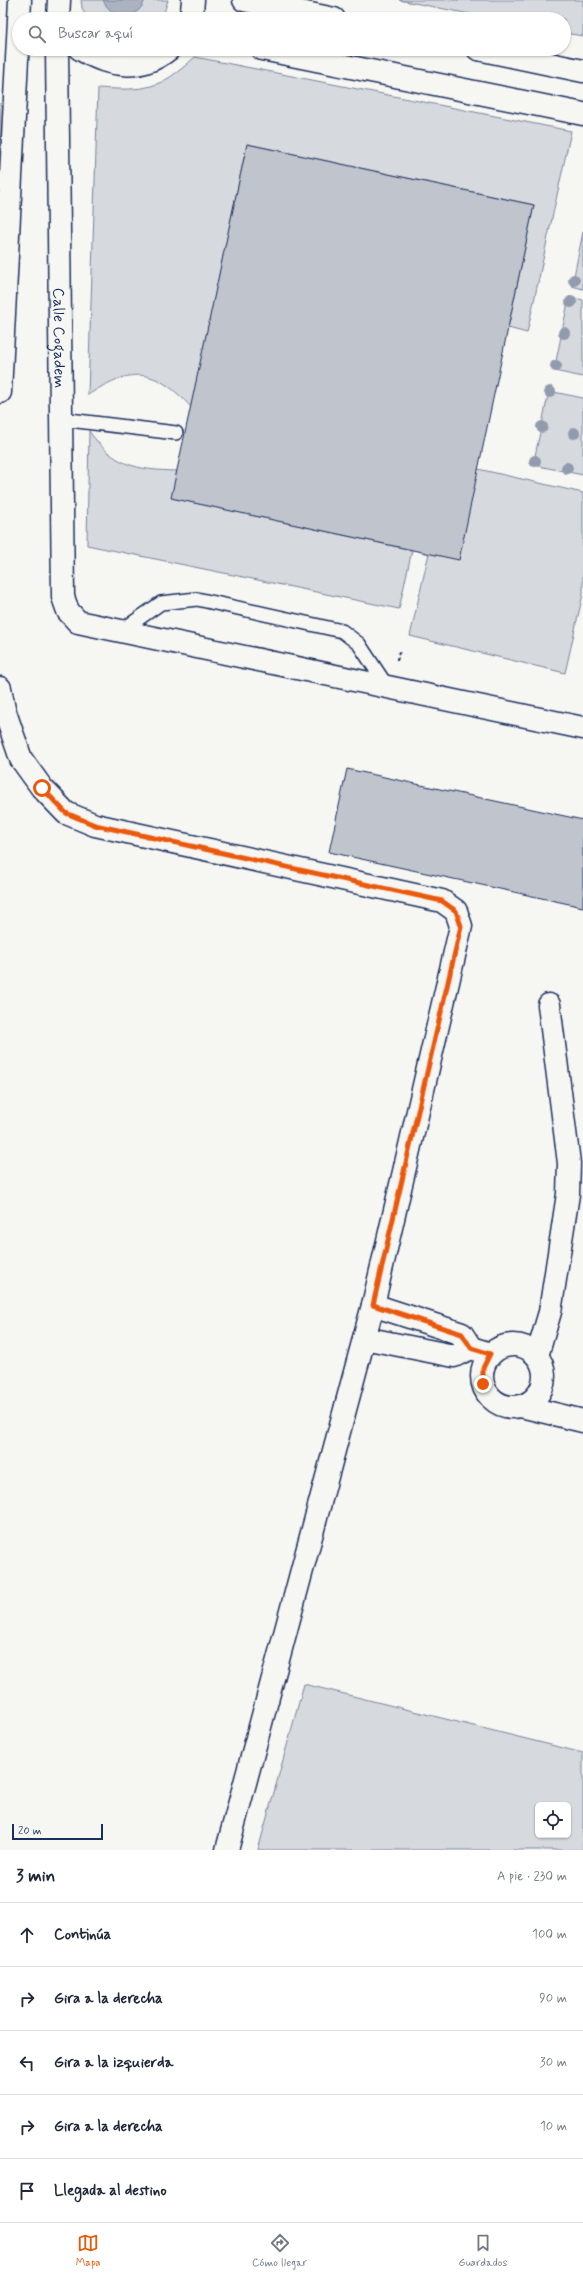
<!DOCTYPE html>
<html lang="es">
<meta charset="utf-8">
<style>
:root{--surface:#fff;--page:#f2f2f3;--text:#1f2937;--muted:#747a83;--line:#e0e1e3;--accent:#ea580c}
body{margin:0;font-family:Mynerve,sans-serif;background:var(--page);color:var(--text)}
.controls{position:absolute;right:12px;bottom:12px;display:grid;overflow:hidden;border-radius:6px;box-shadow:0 1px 3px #0004}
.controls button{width:36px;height:36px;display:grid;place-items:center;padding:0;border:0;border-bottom:1px solid var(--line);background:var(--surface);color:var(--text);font:20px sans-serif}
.scale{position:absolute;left:12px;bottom:10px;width:91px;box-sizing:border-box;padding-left:4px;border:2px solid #1b2f5e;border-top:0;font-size:11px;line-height:14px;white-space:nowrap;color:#1b2f5e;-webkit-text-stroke:3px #f6f6f2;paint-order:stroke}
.stop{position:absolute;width:12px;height:12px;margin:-9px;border:3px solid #ea580c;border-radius:50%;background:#fff}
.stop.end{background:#ea580c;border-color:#fff;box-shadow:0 1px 4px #0008}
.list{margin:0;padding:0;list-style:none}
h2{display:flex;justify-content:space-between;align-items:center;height:52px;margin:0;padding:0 16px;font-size:17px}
h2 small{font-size:13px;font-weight:400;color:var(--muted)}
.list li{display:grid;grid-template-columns:26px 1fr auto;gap:12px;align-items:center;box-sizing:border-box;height:64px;padding:0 16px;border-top:1px solid var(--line)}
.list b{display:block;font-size:15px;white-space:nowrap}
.list em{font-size:13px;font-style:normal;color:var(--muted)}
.icon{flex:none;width:22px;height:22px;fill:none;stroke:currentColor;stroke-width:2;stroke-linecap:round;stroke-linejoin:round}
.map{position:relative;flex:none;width:583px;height:1850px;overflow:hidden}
.search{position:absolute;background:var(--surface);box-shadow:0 1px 3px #0004;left:12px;right:12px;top:12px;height:44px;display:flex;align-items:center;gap:10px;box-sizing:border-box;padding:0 14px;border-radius:22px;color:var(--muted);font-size:15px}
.sheet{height:372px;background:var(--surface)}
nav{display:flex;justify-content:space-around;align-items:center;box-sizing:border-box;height:56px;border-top:1px solid var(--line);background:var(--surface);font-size:11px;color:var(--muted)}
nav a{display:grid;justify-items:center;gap:2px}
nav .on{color:var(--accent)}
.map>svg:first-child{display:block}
.green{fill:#d6d9dd;stroke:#78849e;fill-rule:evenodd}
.water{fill:#abb2c0;stroke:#717e99}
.building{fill:#c0c4cd;stroke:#1b2f5e}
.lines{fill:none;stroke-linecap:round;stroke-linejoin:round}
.service-casing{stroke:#1b2f5e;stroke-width:16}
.minor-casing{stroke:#1b2f5e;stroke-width:25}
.path{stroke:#1b2f5e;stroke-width:2.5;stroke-dasharray:3 3;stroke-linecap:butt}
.service{stroke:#f6f6f2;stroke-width:13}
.minor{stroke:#f6f6f2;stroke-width:22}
.tree{fill:#929bae}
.route{stroke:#ea580c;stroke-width:5}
.labels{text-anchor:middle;stroke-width:4;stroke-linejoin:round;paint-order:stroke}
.street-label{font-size:16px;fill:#1b2f5e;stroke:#f6f6f2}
</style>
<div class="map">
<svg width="583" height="1850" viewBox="0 0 583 1850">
<rect width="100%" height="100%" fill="#f6f6f2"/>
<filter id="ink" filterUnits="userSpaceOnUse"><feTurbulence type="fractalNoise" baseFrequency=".025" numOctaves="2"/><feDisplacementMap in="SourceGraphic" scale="8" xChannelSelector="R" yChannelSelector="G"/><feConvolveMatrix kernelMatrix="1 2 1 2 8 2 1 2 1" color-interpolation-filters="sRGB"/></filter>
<g filter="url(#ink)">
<!-- green -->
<g class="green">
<polygon points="81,0 168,0 162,19 87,19 82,8"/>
<polygon points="399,0 583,0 583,36 564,33 564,19 495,19"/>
<path d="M 195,57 L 571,131 L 527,333 L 508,328 L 534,205 L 247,144 L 191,407 C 155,368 132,366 88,395 L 98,88 C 146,91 159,90 195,57 Z"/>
<polygon points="0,103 4,104 0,164"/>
<polygon points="583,232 583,289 572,286"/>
<polygon points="569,297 583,300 583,377 554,371"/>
<polygon points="549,391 583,398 583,475 533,465"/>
<path d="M 89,431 C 114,466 136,470 177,471 L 172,498 L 412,550 L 399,609 L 87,545 Z"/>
<polygon points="478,469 583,493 583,594 565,673 410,636 429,553"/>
<path d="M 304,1684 L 583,1753 L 583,1850 L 258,1850 ZM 538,1805 L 568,1805 L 568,1835 L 538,1835 Z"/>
</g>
<!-- water -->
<path class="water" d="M 103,0 L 145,0 C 137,22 112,20 103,0 Z"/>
<!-- building -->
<g class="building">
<polygon points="247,144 534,205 459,560 171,498"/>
<polygon points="347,769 583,820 583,907 329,852"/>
</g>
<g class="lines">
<!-- service casing -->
<g class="service-casing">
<g id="service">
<polyline points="61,419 176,433"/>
<polyline points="121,631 161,603 197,599 342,631 359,644 388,688"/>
</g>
</g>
<!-- minor casing -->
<g class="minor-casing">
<g id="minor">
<polyline points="244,0 334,19"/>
<polyline points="58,19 59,0"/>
<polyline points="189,19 192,11 193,0"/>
<path id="s1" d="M 57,49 L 63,597 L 68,611 L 78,622 L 583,728"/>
<path d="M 80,49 C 109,67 141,72 169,49"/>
<polyline points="262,49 583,114"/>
<polyline points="478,49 583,71"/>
<polyline points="0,392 20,0"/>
<polyline points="0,688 4,709 21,759 42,788 66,813 95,825 442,901 456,911 461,926 373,1305 227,1850"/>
<polyline points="373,1305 462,1334 471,1348 491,1354"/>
<polyline points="364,1338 454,1356 471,1348"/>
<circle cx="513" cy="1376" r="31"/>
<polyline points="537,1356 550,1312 568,1194 569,1163 549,1005"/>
<polyline points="521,1406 583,1421"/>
</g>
</g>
<!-- path -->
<polyline class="path" points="397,660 400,649"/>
<!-- service -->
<use href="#service" class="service"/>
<!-- minor -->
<use href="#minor" class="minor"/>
</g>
<!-- trees -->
<g class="tree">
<circle cx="574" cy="280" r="6"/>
<circle cx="571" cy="302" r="6"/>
<circle cx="564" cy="333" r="6"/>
<circle cx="556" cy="366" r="6"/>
<circle cx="550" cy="392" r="6"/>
<circle cx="542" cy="427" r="6"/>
<circle cx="574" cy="433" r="6"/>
<circle cx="535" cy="461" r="6"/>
<circle cx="567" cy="468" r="6"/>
</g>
</g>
<g class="lines" filter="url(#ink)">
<!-- route -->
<polyline class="route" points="42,788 66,813 95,825 442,901 456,911 461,926 373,1305 462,1334 471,1348 490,1354 483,1368 483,1384"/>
</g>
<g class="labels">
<!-- street labels -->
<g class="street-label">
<text dy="6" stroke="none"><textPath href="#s1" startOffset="289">Calle Cogadem</textPath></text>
</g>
</g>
</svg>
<div class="controls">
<button><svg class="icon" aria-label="locate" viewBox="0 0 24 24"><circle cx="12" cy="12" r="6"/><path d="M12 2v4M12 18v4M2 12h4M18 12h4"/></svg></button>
</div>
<div class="scale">20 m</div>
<div class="stop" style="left:42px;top:788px"></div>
<div class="stop end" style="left:483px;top:1384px"></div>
<div class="search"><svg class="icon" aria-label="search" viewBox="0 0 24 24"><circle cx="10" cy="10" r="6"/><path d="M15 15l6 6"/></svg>Buscar aquí</div>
</div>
<section class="sheet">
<h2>3 min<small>A pie · 230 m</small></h2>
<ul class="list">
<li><svg class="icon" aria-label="ahead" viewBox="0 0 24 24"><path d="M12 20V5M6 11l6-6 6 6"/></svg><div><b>Continúa</b></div><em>100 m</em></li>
<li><svg class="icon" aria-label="right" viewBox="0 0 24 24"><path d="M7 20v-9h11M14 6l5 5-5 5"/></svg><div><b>Gira a la derecha</b></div><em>90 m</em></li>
<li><svg class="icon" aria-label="left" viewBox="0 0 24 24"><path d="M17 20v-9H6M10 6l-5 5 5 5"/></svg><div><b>Gira a la izquierda</b></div><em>30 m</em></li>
<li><svg class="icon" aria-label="right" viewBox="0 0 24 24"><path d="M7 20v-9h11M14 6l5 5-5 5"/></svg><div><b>Gira a la derecha</b></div><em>10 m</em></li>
<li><svg class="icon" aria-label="arrive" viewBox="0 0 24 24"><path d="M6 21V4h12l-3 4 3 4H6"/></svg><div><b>Llegada al destino</b></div></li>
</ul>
</section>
<nav>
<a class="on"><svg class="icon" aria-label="map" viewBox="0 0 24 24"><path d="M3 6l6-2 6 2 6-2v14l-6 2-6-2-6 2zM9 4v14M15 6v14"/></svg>Mapa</a>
<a><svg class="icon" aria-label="directions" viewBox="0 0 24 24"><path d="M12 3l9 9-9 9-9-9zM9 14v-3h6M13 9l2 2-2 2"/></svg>Cómo llegar</a>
<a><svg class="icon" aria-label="saved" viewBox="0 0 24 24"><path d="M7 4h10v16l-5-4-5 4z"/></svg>Guardados</a>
</nav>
